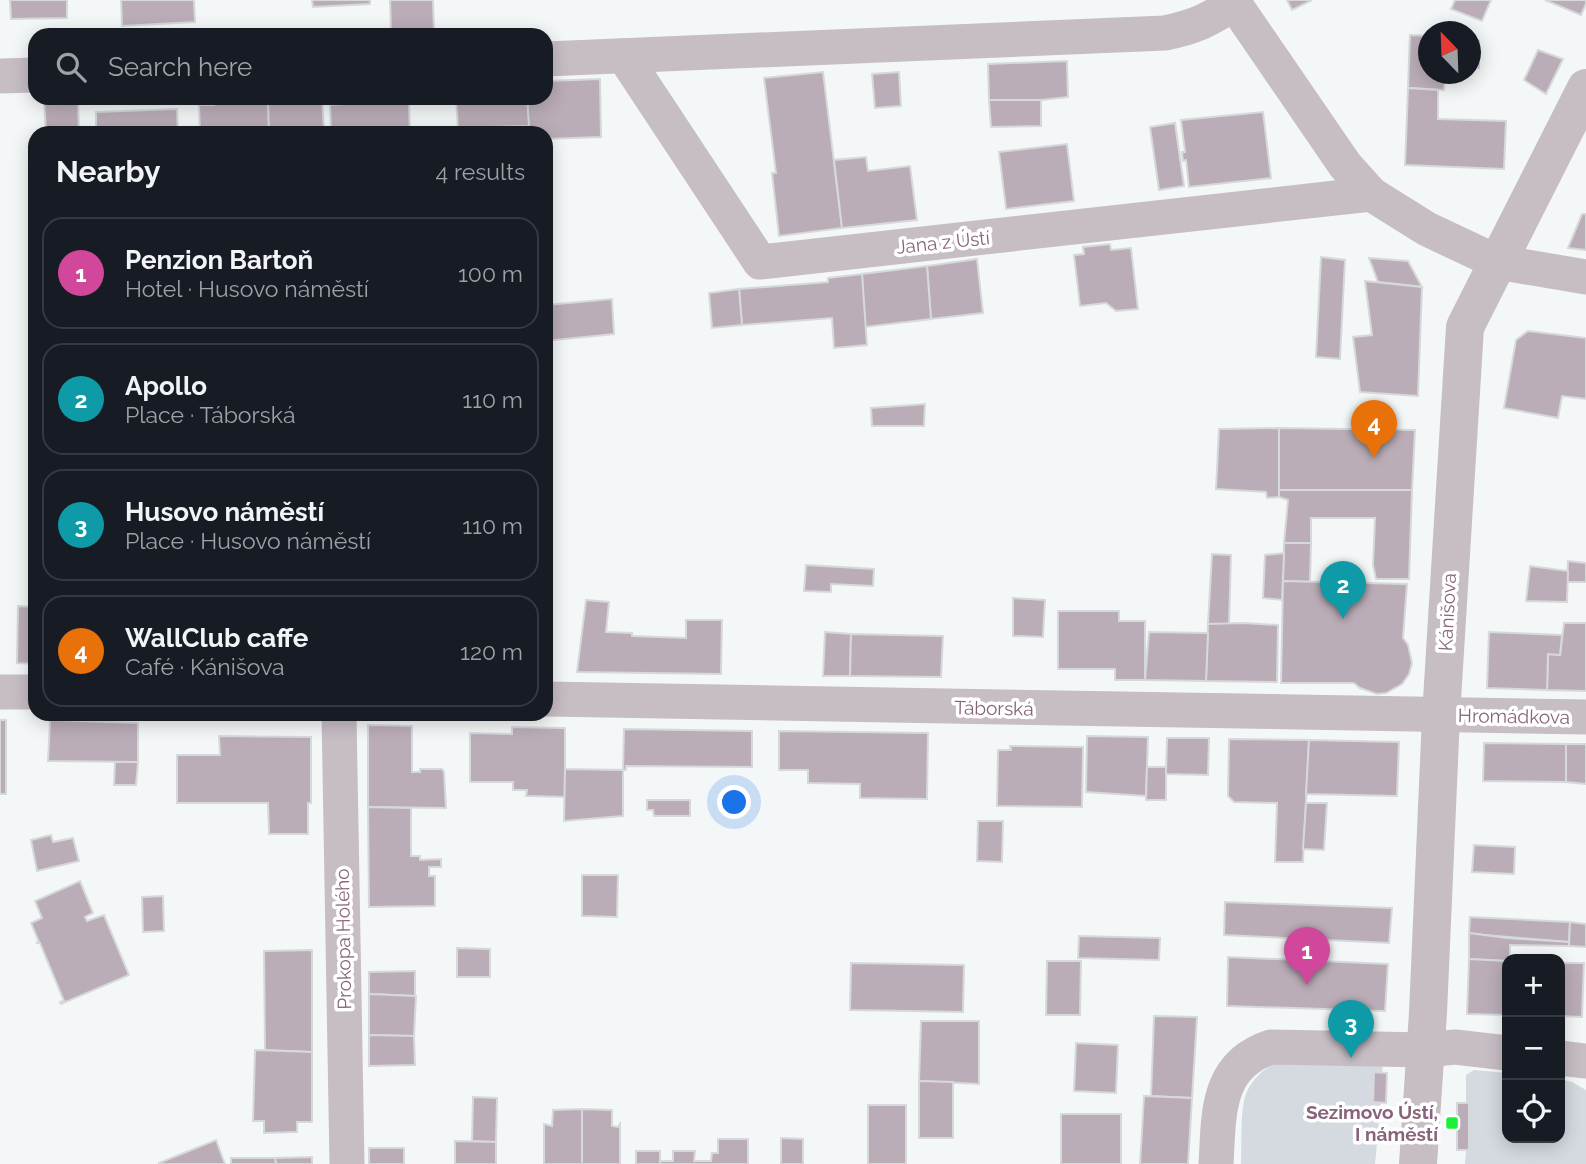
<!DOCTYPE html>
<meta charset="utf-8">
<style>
:root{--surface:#171b24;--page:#20242c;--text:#f1f3f6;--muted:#9ea1a6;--line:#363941;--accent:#d93025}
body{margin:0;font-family:Raleway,sans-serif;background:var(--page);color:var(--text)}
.controls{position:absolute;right:21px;bottom:21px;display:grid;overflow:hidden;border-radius:14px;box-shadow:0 4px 18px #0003}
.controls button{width:63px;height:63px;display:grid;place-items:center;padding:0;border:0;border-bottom:2px solid var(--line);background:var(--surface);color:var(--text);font:35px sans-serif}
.compass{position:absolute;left:1418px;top:21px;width:63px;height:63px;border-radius:50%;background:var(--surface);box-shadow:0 4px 18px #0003;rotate:337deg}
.you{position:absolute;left:735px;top:803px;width:24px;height:24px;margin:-18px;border:5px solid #fff;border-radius:50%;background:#1a73e8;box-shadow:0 0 0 10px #1a73e833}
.badge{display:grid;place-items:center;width:46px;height:46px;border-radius:50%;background:var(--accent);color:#fff;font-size:23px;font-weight:700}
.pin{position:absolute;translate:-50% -58px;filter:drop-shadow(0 2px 4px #0008)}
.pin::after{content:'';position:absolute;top:37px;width:24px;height:21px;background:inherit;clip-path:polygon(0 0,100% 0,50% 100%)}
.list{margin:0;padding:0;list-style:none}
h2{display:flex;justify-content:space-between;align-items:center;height:91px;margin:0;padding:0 28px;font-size:30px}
h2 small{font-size:23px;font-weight:400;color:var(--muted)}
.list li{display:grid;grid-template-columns:46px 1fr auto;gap:21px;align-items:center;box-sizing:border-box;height:112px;margin:0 14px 14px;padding:0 14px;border:2px solid var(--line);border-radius:21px}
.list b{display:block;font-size:26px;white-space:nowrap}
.list p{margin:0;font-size:23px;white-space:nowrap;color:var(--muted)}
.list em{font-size:23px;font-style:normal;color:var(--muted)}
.icon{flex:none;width:38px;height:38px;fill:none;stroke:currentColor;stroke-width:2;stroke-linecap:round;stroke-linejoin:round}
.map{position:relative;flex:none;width:1586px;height:1164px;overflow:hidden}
.search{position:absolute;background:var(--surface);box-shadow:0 4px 18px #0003;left:28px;top:28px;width:525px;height:77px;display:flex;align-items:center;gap:18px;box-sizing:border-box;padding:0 24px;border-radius:21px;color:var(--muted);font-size:26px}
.panel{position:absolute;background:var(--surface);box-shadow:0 4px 18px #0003;left:28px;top:126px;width:525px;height:595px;border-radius:21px}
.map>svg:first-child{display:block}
.green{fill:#d5d9e0}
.building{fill:#bbadb8;stroke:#d6d9d9;stroke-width:2}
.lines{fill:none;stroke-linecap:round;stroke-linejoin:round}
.minor{stroke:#c7bdc4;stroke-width:35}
.tertiary{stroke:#c7bdc4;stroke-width:38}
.poi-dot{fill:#1cf036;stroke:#fff;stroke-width:2.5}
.labels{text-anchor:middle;stroke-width:7;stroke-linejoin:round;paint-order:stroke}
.street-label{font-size:19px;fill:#87647b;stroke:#fff}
.poi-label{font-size:19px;font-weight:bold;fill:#87647b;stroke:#fff;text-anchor:end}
</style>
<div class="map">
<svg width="1586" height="1164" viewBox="0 0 1586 1164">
<rect width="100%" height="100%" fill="#f4f7f7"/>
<!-- green -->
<g class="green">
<path d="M 1383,1061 L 1382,1073 L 1374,1102 L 1381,1102 L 1375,1164 L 1241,1164 C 1242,1146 1240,1109 1246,1094 C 1250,1083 1260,1072 1270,1066 C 1290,1057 1358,1061 1383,1061 Z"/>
<polygon points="1474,1070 1507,1073 1507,1138 1560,1138 1560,1079 1572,1082 1586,1090 1586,1164 1465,1164 1466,1150 1469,1150 1469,1103 1466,1103 1466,1075"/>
</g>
<!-- building -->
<g class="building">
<polygon points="10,0 67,0 67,18 11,19"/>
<polygon points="121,0 194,0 195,22 122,26"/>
<polygon points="312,0 370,0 370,4 313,7"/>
<polygon points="390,0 433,0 434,30 391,32"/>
<polygon points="1287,0 1312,0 1292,10"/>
<polygon points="1455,0 1491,0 1482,21 1451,9"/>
<polygon points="1545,0 1586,0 1586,4 1581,15"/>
<polygon points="1410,35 1428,36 1428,74 1445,74 1444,90 1408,88"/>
<polygon points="1470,40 1479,41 1479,68 1470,68"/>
<polygon points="1538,50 1563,59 1546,94 1524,80"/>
<polygon points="1067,61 1068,97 1041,100 989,100 988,64"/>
<polygon points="823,72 842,228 779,236 772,173 776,173 764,78"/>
<polygon points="899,72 901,106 875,108 872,74"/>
<polygon points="600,79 601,137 546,139 546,133 529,133 527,98 546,98 546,81"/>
<polygon points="1408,88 1438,90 1438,119 1506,121 1504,169 1405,165"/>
<polygon points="78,98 79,133 46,133 44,100"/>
<polygon points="214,98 268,98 269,133 200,133 199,105 214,105"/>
<polygon points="268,98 322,98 324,129 316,133 269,133"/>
<polygon points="360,98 381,98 382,103 409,102 410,133 331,133 330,105 360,103"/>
<polygon points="456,98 527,98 529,126 458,128"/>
<polygon points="989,100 1041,100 1041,126 991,127"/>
<polygon points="177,109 178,133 96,133 96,112"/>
<polygon points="1263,112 1271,178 1189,187 1186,160 1183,161 1182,152 1185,152 1181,120"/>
<polygon points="1175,123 1184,186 1159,190 1150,127"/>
<polygon points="1067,144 1074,201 1006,209 999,152"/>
<polygon points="866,157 868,171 910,166 917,220 842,228 834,160"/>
<polygon points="1582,214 1586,214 1586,250 1568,248"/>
<polygon points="1110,244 1111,250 1131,248 1138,309 1116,311 1106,303 1080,306 1074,255 1084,254 1083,247"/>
<polygon points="1321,257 1345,260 1340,359 1316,357"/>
<polygon points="1369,258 1408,261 1422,287 1378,282"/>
<polygon points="977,259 983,313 931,319 927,266"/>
<polygon points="927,266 931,319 865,327 862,274"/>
<polygon points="862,274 867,345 834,348 832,318 742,325 739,289 828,282 828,278"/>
<polygon points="1365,281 1422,287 1418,396 1360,392 1353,337 1372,335"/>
<polygon points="739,289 742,325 712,328 709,293"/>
<polygon points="612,299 614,334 546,341 546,305"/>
<polygon points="1528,331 1586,338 1586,399 1562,396 1558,418 1504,408 1516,340"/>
<polygon points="925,404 924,426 872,426 871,408"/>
<polygon points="1279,428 1279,497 1267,498 1266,492 1216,489 1219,429"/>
<polygon points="1279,428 1415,430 1412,490 1279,490"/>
<polygon points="1279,490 1412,490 1409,579 1376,579 1373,565 1375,518 1311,518 1311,543 1284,543 1288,500 1279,497"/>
<polygon points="1284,543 1311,543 1310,582 1283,581"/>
<polygon points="1284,553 1282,600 1263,598 1265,555"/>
<polygon points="1212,554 1231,555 1229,625 1208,624"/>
<polygon points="1568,561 1586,563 1586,582 1567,582"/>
<polygon points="806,565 874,569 873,586 831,584 831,592 804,591"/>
<polygon points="1530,566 1568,571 1567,602 1526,601"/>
<polygon points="1283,581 1407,584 1403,638 1408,645 1412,663 1409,674 1402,684 1386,693 1377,694 1360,688 1354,683 1281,683"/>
<polygon points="1013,598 1045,600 1043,637 1013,636"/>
<polygon points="586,600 609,602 606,632 632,633 632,636 686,638 686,620 722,620 721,674 577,672"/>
<polygon points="18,606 35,607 35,664 17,663"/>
<polygon points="1058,611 1119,611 1119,621 1145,621 1145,680 1115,680 1115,669 1058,669"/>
<polygon points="1243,623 1278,625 1277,682 1206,681 1208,624"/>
<polygon points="1564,623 1586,623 1586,691 1547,690 1548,654 1560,655"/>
<polygon points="825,632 851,634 850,676 823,676"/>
<polygon points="1149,632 1208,633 1206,681 1145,680"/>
<polygon points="1489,632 1562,635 1560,655 1548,654 1547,690 1487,688"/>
<polygon points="851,634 943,636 941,677 850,676"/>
<rect x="0" y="720" width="6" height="74"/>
<polygon points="50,720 138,723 138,762 48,761"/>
<polygon points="368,725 412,726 412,772 420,772 420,769 442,769 444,772 446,808 368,807"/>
<polygon points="512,727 565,728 565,797 526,796 527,790 513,790 513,782 470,782 470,733 512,734"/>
<polygon points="624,729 752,731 752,767 626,766 626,770 623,770"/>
<polygon points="779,731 928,733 927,799 860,798 860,784 808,783 808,770 779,770"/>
<polygon points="219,736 311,737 311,803 308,803 308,834 269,834 268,803 177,803 177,755 220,755"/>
<polygon points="1087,736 1148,737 1146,796 1086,792"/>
<polygon points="1167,738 1209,738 1208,775 1166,774"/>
<polygon points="1229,739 1309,740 1303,862 1275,862 1277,803 1234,802 1228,796"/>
<polygon points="1309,740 1399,742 1397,796 1306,794"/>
<polygon points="1484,743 1566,744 1566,782 1483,781"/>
<polygon points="1566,744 1586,744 1586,784 1566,782"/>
<polygon points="1010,746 1083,747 1082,807 997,806 998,750 1011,750"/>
<polygon points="115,762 138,762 136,785 114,785"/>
<polygon points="1147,767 1166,767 1166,800 1146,800"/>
<polygon points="565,769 623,770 623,816 564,821"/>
<polygon points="647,800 690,800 690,816 654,816 653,810 647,810"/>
<polygon points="1306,803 1327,803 1324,850 1303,849"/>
<polygon points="368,807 411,808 411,856 420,856 420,860 441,859 441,867 429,867 429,876 435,876 435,906 369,907"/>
<polygon points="978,821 1003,821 1002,862 977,861"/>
<polygon points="51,835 53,842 73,838 79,861 37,871 31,840"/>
<polygon points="1474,845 1515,847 1514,874 1472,872"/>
<polygon points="582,875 618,875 617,917 582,916"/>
<polygon points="80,881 93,913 85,917 87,921 104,915 129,975 61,1004 60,1002 64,1001 40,943 36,943 39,942 31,923 42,918 35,901"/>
<polygon points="163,896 164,931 143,932 142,897"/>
<polygon points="1225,902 1392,908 1389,943 1224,935"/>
<polygon points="1470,917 1570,922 1569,942 1473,934 1469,933"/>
<polygon points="1570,922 1586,924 1586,947 1569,946"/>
<polygon points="1469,933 1507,938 1569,942 1569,946 1510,945 1510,959 1507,961 1469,959"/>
<polygon points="1079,936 1160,938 1159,960 1078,958"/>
<polygon points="457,948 490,949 490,977 457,977"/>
<polygon points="312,950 312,1052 265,1050 264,951"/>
<polygon points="1228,957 1388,964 1385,1011 1227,1006"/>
<polygon points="1469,959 1507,961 1507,1015 1467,1014"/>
<polygon points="1047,961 1081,961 1080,1015 1046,1015"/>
<polygon points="851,963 964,965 963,1012 850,1010"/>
<polygon points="1560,963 1584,963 1582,1017 1560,1016"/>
<polygon points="415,971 415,996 369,994 369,972"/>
<polygon points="369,994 416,996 414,1036 369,1035"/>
<polygon points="1154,1016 1197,1017 1192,1098 1151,1096"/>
<polygon points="921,1021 979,1021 979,1084 919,1081"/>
<polygon points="369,1035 414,1036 415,1065 369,1066"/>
<polygon points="1076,1043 1118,1045 1116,1093 1074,1091"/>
<polygon points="255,1050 312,1052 312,1122 297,1122 297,1132 264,1133 264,1121 253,1121"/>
<polygon points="1374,1072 1387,1073 1386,1103 1373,1102"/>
<polygon points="919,1081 953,1082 953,1138 919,1138"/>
<polygon points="1144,1096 1192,1098 1188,1164 1140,1164"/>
<polygon points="473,1097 497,1098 496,1142 472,1141"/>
<rect x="1457" y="1103" width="12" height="47"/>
<rect x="868" y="1105" width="38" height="59"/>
<polygon points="582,1109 612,1110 612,1126 618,1127 620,1124 620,1164 582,1164"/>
<polygon points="582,1109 582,1164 544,1164 544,1124 552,1126 553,1110"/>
<rect x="1061" y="1114" width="60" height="50"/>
<polygon points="781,1138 803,1139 803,1164 781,1164"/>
<polygon points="718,1139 748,1139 748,1164 660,1164 660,1161 673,1161 673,1151 695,1151 694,1161 711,1161 712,1153 718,1153"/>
<polygon points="216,1140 225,1164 159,1164 159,1163"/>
<polygon points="455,1141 496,1142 496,1164 455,1164"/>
<rect x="369" y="1148" width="35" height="16"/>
<rect x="636" y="1151" width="24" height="13"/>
<polygon points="312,1157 312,1164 276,1164 275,1158"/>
<polygon points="231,1158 275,1158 276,1164 231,1164"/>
</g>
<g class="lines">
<!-- minor -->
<g class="minor">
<polyline points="1232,0 1345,165 1371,194 1427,229 1497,262 1586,277"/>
<polyline points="624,56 760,262 1371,194"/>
<path d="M 546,59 L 1165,33 C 1194,27 1210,20 1234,3"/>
<polyline points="0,76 35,75"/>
<polyline points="0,692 35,692"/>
<polyline points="546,699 1586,717"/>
<polyline points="339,714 347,1164"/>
<polyline points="1560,1058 1586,1061"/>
<path d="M 1216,1164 C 1219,1116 1215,1065 1271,1047 L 1426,1050 L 1455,1047 L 1507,1053"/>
</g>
<!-- tertiary -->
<polyline class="tertiary" points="1418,1164 1428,1013 1441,716 1465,327 1586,88"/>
</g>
<!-- markers -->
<rect class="poi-dot" x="1445" y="1116" width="14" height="14" rx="3.5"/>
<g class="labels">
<!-- street labels -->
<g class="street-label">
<text transform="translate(943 242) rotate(-6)" y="7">Jana z Ústí</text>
<text transform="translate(1447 612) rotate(-87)" y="7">Kánišova</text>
<text transform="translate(994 708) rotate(1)" y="7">Táborská</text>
<text transform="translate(1514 716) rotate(1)" y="7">Hromádkova</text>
<text transform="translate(343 939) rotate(-91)" y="7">Prokopa Holého</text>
</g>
<!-- poi labels -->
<g class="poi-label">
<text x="1438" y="1119">Sezimovo Ústí,<tspan x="1438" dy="22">I náměstí</tspan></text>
</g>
</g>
</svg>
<div class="controls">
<button>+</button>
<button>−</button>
<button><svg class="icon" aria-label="locate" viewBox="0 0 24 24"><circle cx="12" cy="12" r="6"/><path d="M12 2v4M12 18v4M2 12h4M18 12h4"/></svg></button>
</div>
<svg class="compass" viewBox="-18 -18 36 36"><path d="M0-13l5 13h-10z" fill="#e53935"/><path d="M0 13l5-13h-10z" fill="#9ea1a6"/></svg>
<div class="you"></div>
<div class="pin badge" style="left:1307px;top:985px;background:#d1479c">1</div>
<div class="pin badge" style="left:1343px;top:619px;background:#0f9aa8">2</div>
<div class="pin badge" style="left:1351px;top:1058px;background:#0f9aa8">3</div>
<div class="pin badge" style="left:1374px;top:458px;background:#e8710a">4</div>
<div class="search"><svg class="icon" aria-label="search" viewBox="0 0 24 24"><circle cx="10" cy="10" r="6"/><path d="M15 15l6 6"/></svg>Search here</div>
<section class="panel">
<h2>Nearby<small>4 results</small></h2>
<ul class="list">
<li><span class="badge" style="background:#d1479c">1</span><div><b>Penzion Bartoň</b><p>Hotel · Husovo náměstí</p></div><em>100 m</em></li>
<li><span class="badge" style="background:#0f9aa8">2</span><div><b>Apollo</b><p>Place · Táborská</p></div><em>110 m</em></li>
<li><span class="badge" style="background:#0f9aa8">3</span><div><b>Husovo náměstí</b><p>Place · Husovo náměstí</p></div><em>110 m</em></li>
<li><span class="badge" style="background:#e8710a">4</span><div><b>WallClub caffe</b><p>Café · Kánišova</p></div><em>120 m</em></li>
</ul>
</section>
</div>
